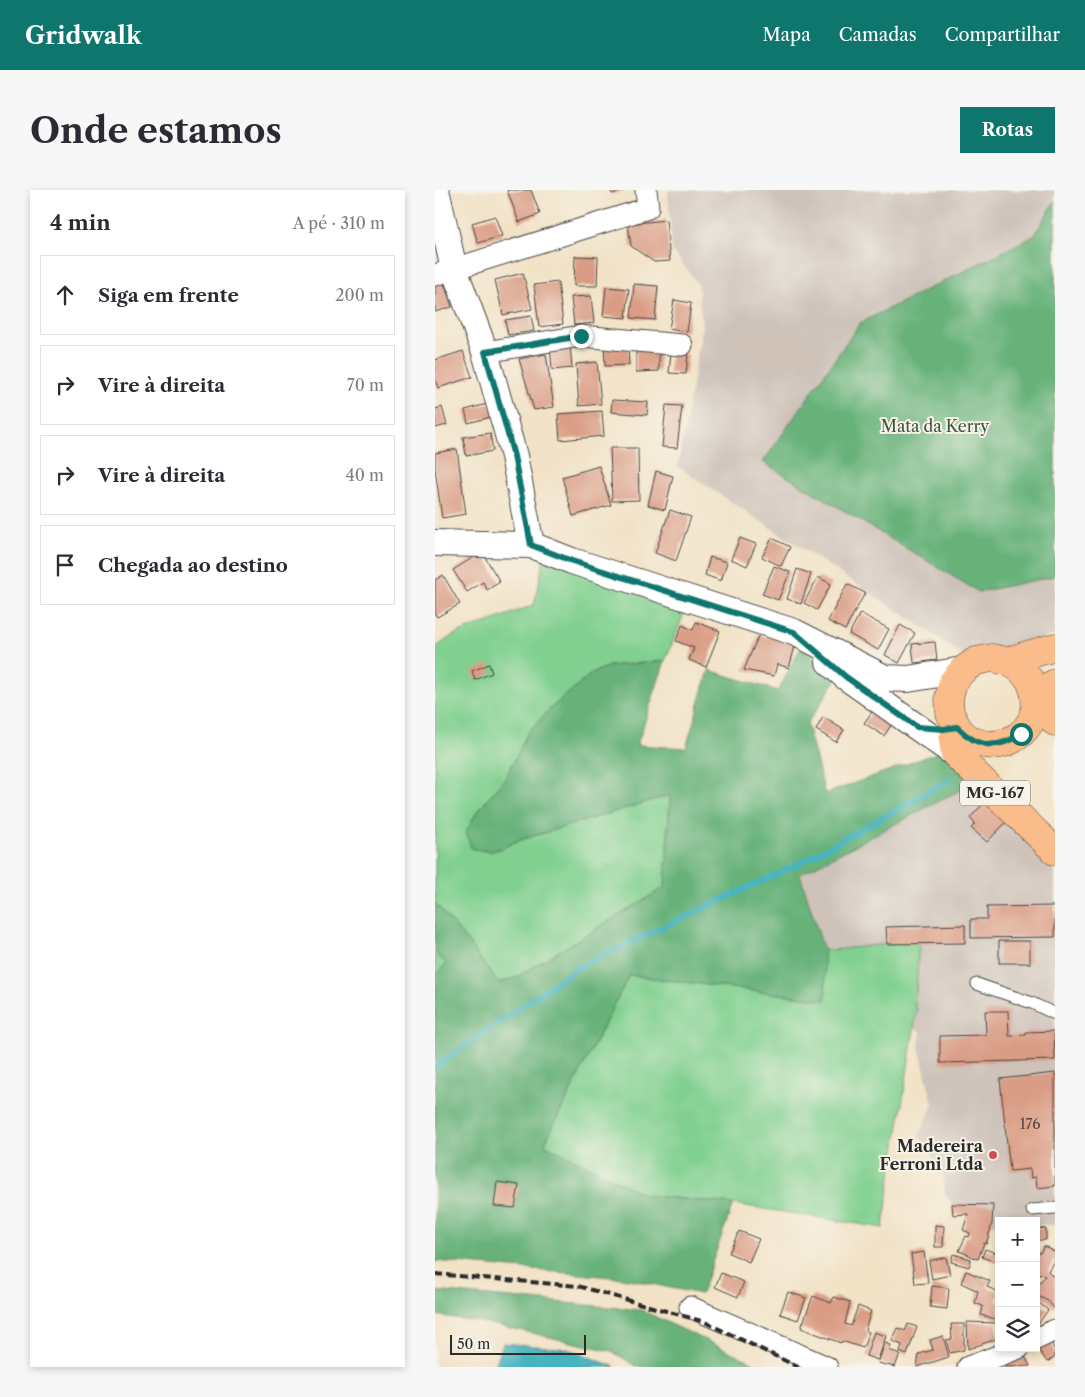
<!DOCTYPE html>
<html lang="pt">
<meta charset="utf-8">
<style>
:root{--surface:#fff;--page:#f7f7f7;--text:#2b2b33;--muted:#7c7c81;--line:#e1e1e2;--accent:#0f766e}
body{margin:0;font-family:"Libre Caslon Text",serif;background:var(--page);color:var(--text)}
.controls{position:absolute;right:15px;bottom:15px;display:grid;overflow:hidden;border-radius:0px;box-shadow:0 2px 8px #0003}
.controls button{width:45px;height:45px;display:grid;place-items:center;padding:0;border:0;border-bottom:1px solid var(--line);background:var(--surface);color:var(--text);font:25px sans-serif}
.scale{position:absolute;left:15px;bottom:12px;width:136px;box-sizing:border-box;padding-left:5px;border:2px solid #2b2b2b;border-top:0;font-size:14px;line-height:18px;white-space:nowrap;color:#2b2b2b;-webkit-text-stroke:4px #f7f3e8;paint-order:stroke}
.stop{position:absolute;width:15px;height:15px;margin:-11px;border:4px solid #0f766e;border-radius:50%;background:#fff}
.stop.end{background:#0f766e;border-color:#fff;box-shadow:0 1px 5px #0008}
.list{margin:0;padding:0;list-style:none}
h2{display:flex;justify-content:space-between;align-items:center;height:65px;margin:0;padding:0 20px;font-size:21px}
h2 small{font-size:16px;font-weight:400;color:var(--muted)}
.list li{display:grid;grid-template-columns:32px 1fr auto;gap:15px;align-items:center;box-sizing:border-box;height:80px;margin:0 10px 10px;padding:0 10px;border:1px solid var(--line);border-radius:0px}
.list b{display:block;font-size:19px;white-space:nowrap}
.list em{font-size:16px;font-style:normal;color:var(--muted)}
.icon{flex:none;width:28px;height:28px;fill:none;stroke:currentColor;stroke-width:2;stroke-linecap:round;stroke-linejoin:round}
.map{position:relative;flex:none;width:620px;height:1177px;overflow:hidden;border-radius:0px}
header{display:flex;align-items:center;gap:30px;box-sizing:border-box;height:70px;padding:0 25px;background:var(--accent);color:#fff}
header strong{font-size:24px}
nav{display:flex;gap:28px;margin-inline-start:auto;font-size:18px}
.intro{display:flex;align-items:center;justify-content:space-between;box-sizing:border-box;height:120px;padding:0 30px}
h1{margin:0;font-size:35px}
.button{padding:12px 22px;border-radius:0px;background:var(--accent);color:#fff;font-size:18px;font-weight:700}
main{display:flex;gap:30px;padding:0 30px}
aside{flex:1;background:var(--surface);border-radius:0px;box-shadow:0 2px 8px #0003}
.map>svg:first-child{display:block}
.industrial{fill:#cec2b9}
.green{fill:#81d090;stroke:#567e5e}
.forest{fill:#68b27a;stroke:#4a6e52}
.water{fill:#45b4bf;stroke:#387075}
.lines{fill:none;stroke-linecap:round;stroke-linejoin:round}
.stream{stroke:#45b4bf;stroke-width:5.5}
.building{fill:#da9c85}
.service-casing{stroke:#494642;stroke-width:13}
.minor-casing{stroke:#494642;stroke-width:23}
.tertiary-casing{stroke:#494642;stroke-width:28}
.primary-casing{stroke:#494642;stroke-width:29}
.service{stroke:#fff;stroke-width:11}
.minor{stroke:#fff;stroke-width:21}
.tertiary{stroke:#fff;stroke-width:26}
.primary{stroke:#f9bc8a;stroke-width:28}
.rail{stroke:#2b2b2b;stroke-width:4;stroke-dasharray:8 4;stroke-linecap:butt}
.route{stroke:#0f766e;stroke-width:6}
.poi-dot{fill:#d1495b;stroke:#f7f3e8;stroke-width:2}
.labels{text-anchor:middle;stroke-width:4;stroke-linejoin:round;paint-order:stroke}
.number-label{font-size:14px;fill:#574742}
.shield{fill:#f7f3e8;stroke:#686764;stroke-width:1}
.shield-label{font-size:15px;font-weight:bold;fill:#2b2b2b}
.park-label{font-size:16px;fill:#405444;stroke:#f7f3e8}
.poi-label{font-size:16px;font-weight:bold;fill:#2b2b2b;stroke:#f7f3e8;text-anchor:end}
</style>
<header>
<strong>Gridwalk</strong>
<nav><a>Mapa</a><a>Camadas</a><a>Compartilhar</a></nav>
</header>
<div class="intro"><h1>Onde estamos</h1><a class="button">Rotas</a></div>
<main>
<aside>
<h2>4 min<small>A pé · 310 m</small></h2>
<ul class="list">
<li><svg class="icon" aria-label="ahead" viewBox="0 0 24 24"><path d="M12 20V5M6 11l6-6 6 6"/></svg><div><b>Siga em frente</b></div><em>200 m</em></li>
<li><svg class="icon" aria-label="right" viewBox="0 0 24 24"><path d="M7 20v-9h11M14 6l5 5-5 5"/></svg><div><b>Vire à direita</b></div><em>70 m</em></li>
<li><svg class="icon" aria-label="right" viewBox="0 0 24 24"><path d="M7 20v-9h11M14 6l5 5-5 5"/></svg><div><b>Vire à direita</b></div><em>40 m</em></li>
<li><svg class="icon" aria-label="arrive" viewBox="0 0 24 24"><path d="M6 21V4h12l-3 4 3 4H6"/></svg><div><b>Chegada ao destino</b></div></li>
</ul>
</aside>
<div class="map">
<svg width="620" height="1177" viewBox="0 0 620 1177">
<rect width="100%" height="100%" fill="#f7f3e8"/>
<filter id="ink" filterUnits="userSpaceOnUse"><feTurbulence type="fractalNoise" baseFrequency=".02" numOctaves="2"/><feDisplacementMap in="SourceGraphic" scale="10" xChannelSelector="R" yChannelSelector="G"/><feConvolveMatrix kernelMatrix="1 2 1 2 8 2 1 2 1" color-interpolation-filters="sRGB"/></filter>
<filter id="wash" filterUnits="userSpaceOnUse"><feTurbulence type="fractalNoise" baseFrequency=".0096" numOctaves="4" result="noise"/><feDisplacementMap in="SourceGraphic" scale="20" xChannelSelector="R" yChannelSelector="G"/><feGaussianBlur stdDeviation="1.12" result="paint"/><feColorMatrix in="noise" values="0 0 0 0 0 0 0 0 0 0 0 0 0 0 0 0 0 1.4 0 .05"/><feComposite in="paint" operator="in"/></filter>
<g filter="url(#wash)">
<rect width="100%" height="100%" fill="#f2e2c6"/>
<!-- industrial -->
<g class="industrial">
<polygon points="233,0 620,0 620,11 599,46 425,133 544,402 620,386 620,445 531,468 501,446 243,277 267,138 263,94 237,60"/>
<polygon points="544,590 620,664 620,1035 601,1035 601,1031 564,1031 564,1035 557,1034 557,1015 517,1014 510,1003 508,984 484,945 498,915 484,857 486,841 479,838 482,819 480,816 484,754 452,754 389,761 364,684"/>
</g>
<!-- green -->
<g class="green">
<path d="M 109,369 L 253,414 L 230,471 L 174,476 L 157,483 L 116,518 L 93,542 L 71,587 L 40,625 L 36,658 C 57,664 62,661 82,651 L 235,605 L 230,697 L 80,788 L 63,793 L 33,752 L 0,713 L 0,458 L 18,445 L 99,415 Z"/>
<polygon points="484,753 480,816 482,819 448,1038 298,1014 210,1005 109,955 194,785 390,810 389,761 452,754"/>
<polygon points="0,763 11,774 0,785"/>
</g>
<!-- forest -->
<g class="forest">
<polygon points="620,11 620,386 544,402 328,272 425,133 599,46"/>
<path d="M 366,457 L 403,487 L 372,534 L 390,604 L 507,561 L 544,590 L 365,684 L 389,761 L 391,810 L 194,785 L 109,954 L 210,1005 L 298,1014 L 266,1104 L 187,1088 L 0,1071 L 0,785 L 11,774 L 0,763 L 0,713 L 33,752 L 63,793 L 80,788 L 230,697 L 235,605 L 82,651 C 61,661 58,664 36,658 L 31,642 L 40,625 L 71,587 L 93,542 L 116,518 L 157,483 L 174,476 L 230,471 L 202,555 L 251,558 L 274,480 L 343,501 Z"/>
<polygon points="0,1101 206,1120 328,1177 203,1177 176,1161 52,1133 0,1125"/>
</g>
<!-- water -->
<polygon class="water" points="68,1153 134,1159 180,1177 60,1177"/>
<g class="lines">
<!-- stream -->
<polyline class="stream" points="0,877 145,776 361,675 515,590"/>
</g>
<g id="blocks">
<!-- building -->
<g class="building">
<polygon points="72,0 96,0 105,24 84,32"/>
<polygon points="176,0 188,0 188,1 177,4"/>
<polygon points="60,26 67,46 43,53 37,33"/>
<polygon points="231,30 235,71 219,72 196,56 193,34"/>
<polygon points="140,66 163,67 162,96 139,96"/>
<polygon points="88,83 97,119 68,125 60,90"/>
<polygon points="8,90 17,117 0,122 0,92"/>
<polygon points="123,92 128,134 104,137 99,95"/>
<polygon points="199,94 223,96 220,130 196,128"/>
<polygon points="171,97 194,99 191,128 168,126"/>
<polygon points="156,106 159,133 139,135 136,107"/>
<polygon points="239,110 256,113 252,142 234,139"/>
<polygon points="96,126 99,141 73,145 70,130"/>
<polygon points="169,152 193,156 194,175 170,176"/>
<polygon points="135,153 137,178 117,180 115,155"/>
<polygon points="201,158 224,158 224,181 201,182"/>
<polygon points="28,161 37,187 3,198 0,188 0,170"/>
<polygon points="236,162 253,164 251,184 234,183"/>
<polygon points="111,164 119,217 99,220 84,169"/>
<polygon points="162,172 166,214 144,216 141,174"/>
<polygon points="177,210 213,212 212,225 176,222"/>
<polygon points="56,213 60,226 33,233 30,220"/>
<polygon points="231,215 247,216 242,258 227,257"/>
<polygon points="7,217 12,235 0,238 0,219"/>
<polygon points="167,221 169,246 125,250 123,224"/>
<polygon points="55,243 58,261 31,266 28,247"/>
<polygon points="175,258 203,258 204,310 177,311"/>
<polygon points="22,259 31,324 7,328 0,279 0,263"/>
<polygon points="164,276 176,315 138,326 127,287"/>
<polygon points="221,281 238,286 230,320 213,315"/>
<polygon points="235,320 256,327 241,371 220,363"/>
<polygon points="305,348 321,354 312,376 296,369"/>
<polygon points="337,348 355,357 346,376 327,367"/>
<polygon points="47,362 65,392 52,400 48,392 32,402 18,380"/>
<polygon points="275,367 292,372 286,391 270,385"/>
<polygon points="339,376 355,382 343,410 327,404"/>
<polygon points="362,379 376,384 366,414 352,409"/>
<polygon points="8,385 25,414 2,427 0,424 0,390"/>
<polygon points="383,387 396,394 382,420 369,413"/>
<polygon points="412,394 430,403 410,440 393,431"/>
<polygon points="425,423 454,439 443,460 414,444"/>
<polygon points="261,432 285,441 271,477 254,470 259,458 241,451 247,435 258,440"/>
<polygon points="465,435 480,443 464,473 450,465"/>
<polygon points="335,440 361,453 354,478 342,474 339,486 309,480 324,444 333,448"/>
<polygon points="500,452 502,470 479,473 477,454"/>
<polygon points="54,474 57,483 40,490 37,481"/>
<polygon points="443,513 462,526 449,546 429,533"/>
<polygon points="388,527 409,540 401,552 381,540"/>
<polygon points="544,590 579,624 552,652 536,638 540,634 535,628 548,614 531,597"/>
<polygon points="620,716 620,747 536,748 536,729 552,729 552,717"/>
<polygon points="530,735 530,753 452,754 451,737"/>
<rect x="564" y="751" width="31" height="22"/>
<polygon points="550,821 573,821 574,846 591,845 591,842 619,841 620,870 505,873 505,846 551,845"/>
<polygon points="620,883 620,996 602,998 601,987 596,988 595,979 575,981 565,889"/>
<polygon points="62,992 84,995 80,1018 59,1016"/>
<polygon points="517,1014 558,1015 557,1034 551,1054 549,1053 543,1069 524,1061 531,1046 534,1047 535,1043 528,1040 533,1024 518,1025"/>
<polygon points="500,1035 509,1036 508,1057 500,1057"/>
<polygon points="601,1038 611,1039 611,1050 601,1050"/>
<polygon points="304,1041 324,1049 314,1072 294,1063"/>
<polygon points="609,1056 620,1062 620,1069 613,1081 620,1088 620,1119 613,1111 601,1105 601,1093 603,1094 610,1086 605,1083 601,1090 601,1061 605,1063"/>
<polygon points="550,1059 564,1064 561,1072 547,1067"/>
<polygon points="489,1062 493,1093 480,1094 476,1064"/>
<polygon points="518,1064 536,1069 534,1077 516,1072"/>
<polygon points="511,1067 515,1085 497,1089 494,1071"/>
<polygon points="531,1081 555,1091 552,1097 564,1102 561,1111 564,1112 564,1130 546,1125 548,1116 540,1113 543,1101 526,1093"/>
<polygon points="286,1083 309,1092 303,1107 280,1097"/>
<polygon points="497,1096 514,1098 512,1119 495,1117"/>
<polygon points="353,1102 371,1108 363,1130 345,1124"/>
<polygon points="378,1106 396,1113 399,1107 415,1112 410,1134 416,1136 423,1116 436,1121 430,1140 434,1142 428,1158 407,1151 406,1153 366,1138"/>
<polygon points="601,1111 613,1120 603,1134 601,1133"/>
<polygon points="532,1132 561,1133 564,1148 533,1159"/>
<polygon points="473,1134 482,1137 472,1165 465,1162 467,1155 457,1151 463,1138 470,1141"/>
<polygon points="516,1134 529,1134 529,1160 515,1163 511,1150 517,1149"/>
<polygon points="439,1142 451,1146 443,1170 431,1166"/>
<polygon points="508,1146 514,1167 482,1177 484,1164 498,1160 495,1150"/>
<polygon points="450,1153 456,1155 454,1160 465,1164 460,1177 443,1173"/>
<polygon points="616,1153 620,1160 620,1167 612,1172 603,1159"/>
<polygon points="589,1165 595,1176 570,1177 568,1172"/>
</g>
</g>
</g>
<g filter="url(#ink)">
<use href="#blocks" fill-opacity="0" stroke="#494642" stroke-width="1"/>
<g class="lines">
<!-- service casing -->
<g class="service-casing">
<g id="service">
<polyline points="542,794 597,813 620,824"/>
<polyline points="597,1020 620,1018"/>
</g>
</g>
<!-- minor casing -->
<g class="minor-casing">
<g id="minor">
<polyline points="0,85 213,18 211,0"/>
<polyline points="50,162 146,146 247,155"/>
<polyline points="255,1117 392,1177"/>
<polyline points="601,1149 620,1140"/>
<polyline points="533,1177 584,1158"/>
</g>
</g>
<!-- tertiary casing -->
<g class="tertiary-casing">
<g id="tertiary">
<polyline points="1,0 19,79 50,162 79,266 96,355"/>
<polyline points="0,353 96,355 137,371 359,442 450,488 473,489 528,480"/>
<polyline points="394,472 411,487 520,564"/>
</g>
</g>
<!-- primary casing -->
<g class="primary-casing">
<g id="primary">
<polyline points="620,457 572,471 557,468 541,471 528,480 518,492 514,507 515,523 522,537 518,550 520,564 620,661"/>
<polyline points="572,471 585,479 595,490 600,504 615,519 620,532"/>
<polyline points="600,504 620,493"/>
<path d="M 522,537 C 525,541 529,545 533,548 C 559,564 593,550 600,520 C 601,515 600,509 600,504"/>
</g>
</g>
<!-- service -->
<use href="#service" class="service"/>
<!-- minor -->
<use href="#minor" class="minor"/>
<!-- tertiary -->
<use href="#tertiary" class="tertiary"/>
<!-- primary -->
<use href="#primary" class="primary"/>
<!-- rail -->
<polyline class="rail" points="0,1084 143,1096 270,1132 363,1177"/>
</g>
</g>
<g class="lines" filter="url(#ink)">
<!-- route -->
<path class="route" d="M 146,146 L 50,162 L 79,266 L 96,355 L 137,371 L 359,442 L 411,487 L 482,537 L 509,539 L 522,537 C 543,558 561,560 586,544"/>
</g>
<!-- markers -->
<circle class="poi-dot" cx="558" cy="965" r="5"/>
<g class="labels">
<!-- number labels -->
<g class="number-label">
<text x="595" y="939">176</text>
</g>
<!-- shield labels -->
<rect class="shield" x="525" y="590.5" width="70" height="25" rx="4"/>
<g class="shield-label">
<text x="560" y="608">MG-167</text>
</g>
<!-- park labels -->
<g class="park-label">
<text x="500" y="242">Mata da Kerry</text>
</g>
<!-- poi labels -->
<g class="poi-label">
<text x="548" y="962">Madereira<tspan x="548" dy="18">Ferroni Ltda</tspan></text>
</g>
</g>
</svg>
<div class="controls">
<button>+</button>
<button>−</button>
<button><svg class="icon" aria-label="layers" viewBox="0 0 24 24"><path d="M12 4l9 5-9 5-9-5zM3 14l9 5 9-5"/></svg></button>
</div>
<div class="scale">50 m</div>
<div class="stop" style="left:586px;top:544px"></div>
<div class="stop end" style="left:146px;top:146px"></div>
</div>
</main>
